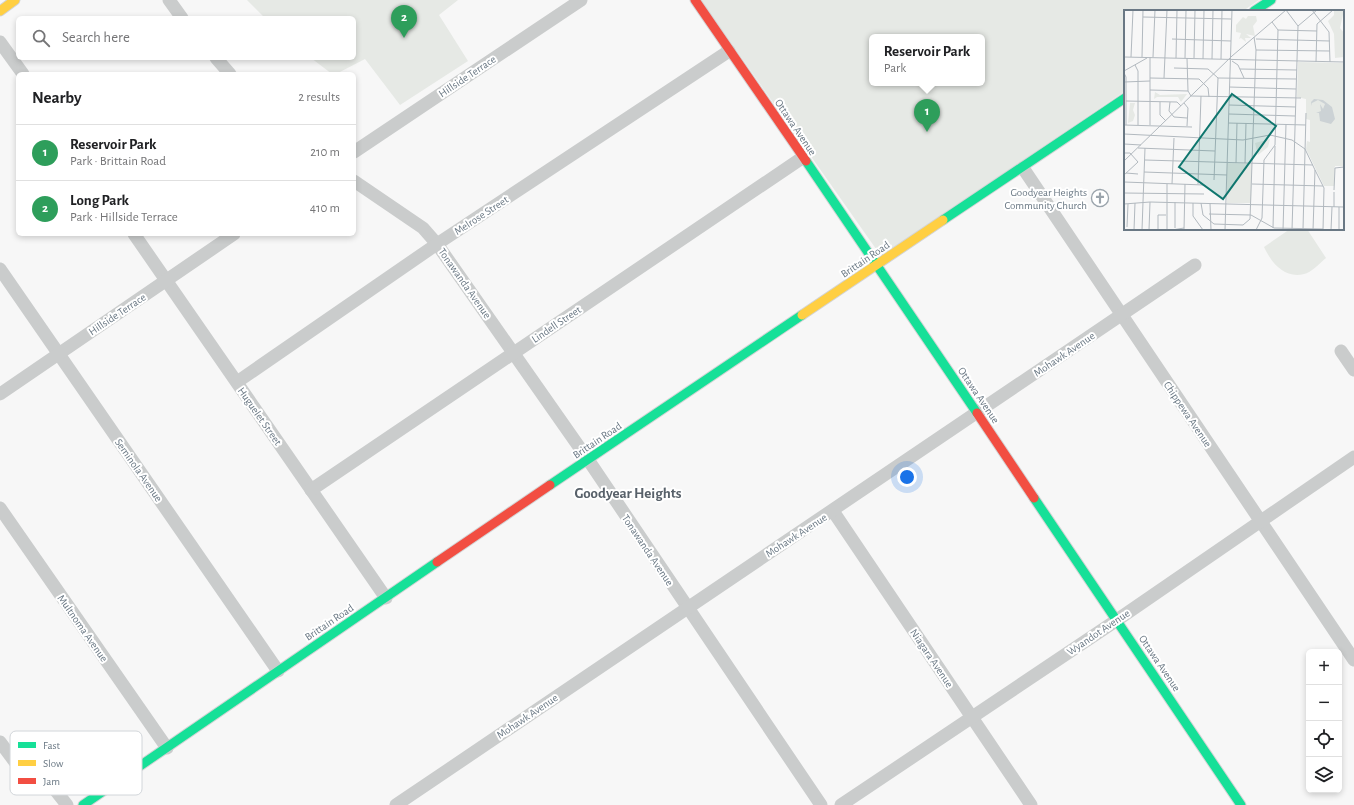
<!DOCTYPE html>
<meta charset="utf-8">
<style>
:root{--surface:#fff;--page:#f2f2f2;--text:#202124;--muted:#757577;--line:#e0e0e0;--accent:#575c61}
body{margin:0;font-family:"Alegreya Sans",sans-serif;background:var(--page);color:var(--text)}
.controls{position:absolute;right:12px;bottom:12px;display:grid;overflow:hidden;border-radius:6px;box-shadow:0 2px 6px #0003}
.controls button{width:36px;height:36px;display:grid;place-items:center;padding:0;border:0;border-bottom:1px solid var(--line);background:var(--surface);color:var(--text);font:20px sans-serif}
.you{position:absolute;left:907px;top:477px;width:14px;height:14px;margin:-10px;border:3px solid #fff;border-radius:50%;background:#1a73e8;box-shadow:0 0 0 6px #1a73e833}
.badge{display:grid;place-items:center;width:26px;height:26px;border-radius:50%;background:var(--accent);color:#fff;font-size:13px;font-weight:700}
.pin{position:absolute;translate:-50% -33px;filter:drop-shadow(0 1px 2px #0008)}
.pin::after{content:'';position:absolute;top:21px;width:14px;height:12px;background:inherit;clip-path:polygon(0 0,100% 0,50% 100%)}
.popup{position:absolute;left:869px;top:34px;width:116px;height:52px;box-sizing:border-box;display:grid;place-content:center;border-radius:6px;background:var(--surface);filter:drop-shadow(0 1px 3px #0005);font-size:13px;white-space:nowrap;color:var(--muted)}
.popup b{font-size:15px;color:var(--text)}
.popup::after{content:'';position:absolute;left:50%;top:100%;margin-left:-8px;border:8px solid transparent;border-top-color:var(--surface)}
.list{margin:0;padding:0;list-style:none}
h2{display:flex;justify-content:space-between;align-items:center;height:52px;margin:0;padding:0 16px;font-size:17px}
h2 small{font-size:13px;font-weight:400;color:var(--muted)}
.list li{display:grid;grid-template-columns:26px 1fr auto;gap:12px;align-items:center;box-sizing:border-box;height:56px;padding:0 16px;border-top:1px solid var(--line)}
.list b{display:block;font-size:15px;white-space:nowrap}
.list p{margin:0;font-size:13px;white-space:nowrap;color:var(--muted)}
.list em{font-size:13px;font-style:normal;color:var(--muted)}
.icon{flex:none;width:22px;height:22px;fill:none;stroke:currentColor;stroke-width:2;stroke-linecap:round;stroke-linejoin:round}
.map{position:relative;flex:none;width:1354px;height:805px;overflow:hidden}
.search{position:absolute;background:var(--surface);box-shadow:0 2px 6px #0003;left:16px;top:16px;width:340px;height:44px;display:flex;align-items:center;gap:10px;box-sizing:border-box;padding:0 14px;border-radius:6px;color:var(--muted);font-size:15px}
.panel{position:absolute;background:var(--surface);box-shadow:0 2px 6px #0003;left:16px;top:72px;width:340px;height:164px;border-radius:6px}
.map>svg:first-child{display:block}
.green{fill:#e6e9e5;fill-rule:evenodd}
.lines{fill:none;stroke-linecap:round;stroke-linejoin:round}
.fast-casing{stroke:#d3d4d5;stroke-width:11}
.slow-casing{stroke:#d3d4d5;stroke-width:11}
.jam-casing{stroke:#d3d4d5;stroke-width:11}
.street{stroke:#cacccc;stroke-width:13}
.fast{stroke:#16e098;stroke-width:9}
.slow{stroke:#ffcf43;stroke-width:9}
.jam{stroke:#f24e42;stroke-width:9}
.labels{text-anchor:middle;stroke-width:4;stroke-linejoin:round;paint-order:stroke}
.street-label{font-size:11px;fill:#6a7884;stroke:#fff}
.poi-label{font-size:11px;fill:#6a7884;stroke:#fff;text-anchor:end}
.district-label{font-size:15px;font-weight:bold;fill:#58616a;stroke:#fff}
.inset-road{fill:none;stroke:#b2b9bf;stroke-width:1}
.view{fill:#0f766e;fill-opacity:0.15;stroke:#0f766e;stroke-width:2}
.inset-edge{fill:none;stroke:#6a7884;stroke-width:2}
.key{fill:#fff;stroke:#d2d6da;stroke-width:1}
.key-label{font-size:11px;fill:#6a7884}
</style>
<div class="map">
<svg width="1354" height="805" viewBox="0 0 1354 805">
<rect width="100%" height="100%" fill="#f7f7f7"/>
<!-- green -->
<g class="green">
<polygon points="247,0 458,0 439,15 468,61 400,105 365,59 336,74 332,74 311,58 354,58 354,18 265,18"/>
<path d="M 701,0 L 1259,0 L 1243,11 L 1125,11 L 1125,91 L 881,256 ZM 872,37 L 982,37 L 982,83 L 872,83 Z"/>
<path d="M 1290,229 L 1307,229 L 1326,258 C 1320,263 1311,273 1304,274 C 1284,279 1271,262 1264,247 Z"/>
</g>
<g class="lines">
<!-- fast casing -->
<g class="fast-casing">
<g id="fast">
<polyline points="1254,11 1271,0"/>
<polyline points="806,161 977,413"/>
<polyline points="943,220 1125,98"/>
<polyline points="550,485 802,315"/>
<polyline points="1034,498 1241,805"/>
<polyline points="83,805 437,562"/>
</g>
</g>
<!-- slow casing -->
<g class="slow-casing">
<g id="slow">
<polyline points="0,11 15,0"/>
<polyline points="802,315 943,220"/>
</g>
</g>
<!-- jam casing -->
<g class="jam-casing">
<g id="jam">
<polyline points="695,0 806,161"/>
<polyline points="977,413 1034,498"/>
<polyline points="437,562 550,485"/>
</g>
</g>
<!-- street -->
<g class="street">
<polyline points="169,0 182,18"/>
<polyline points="0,42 23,74"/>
<polyline points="216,58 230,74"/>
<polyline points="354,152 581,0"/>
<polyline points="1023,168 1354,660"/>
<polyline points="354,181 423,228 437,244 589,461 821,805"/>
<polyline points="134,234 386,598"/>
<polyline points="0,269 278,671"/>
<polyline points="1341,351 1354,370"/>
<polyline points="237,382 437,244 729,51"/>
<polyline points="0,394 234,234"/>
<polyline points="311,490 802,158"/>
<polyline points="0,508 167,748"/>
<polyline points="833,511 1031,805"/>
<polyline points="0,742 21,770 52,786 67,805"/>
<polyline points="396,805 1195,265"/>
<polyline points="841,805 1117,620 1354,457"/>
</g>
<!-- fast -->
<use href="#fast" class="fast"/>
<!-- slow -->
<use href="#slow" class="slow"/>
<!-- jam -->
<use href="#jam" class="jam"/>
</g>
<!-- icons -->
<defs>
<g id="church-ring" transform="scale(0.9)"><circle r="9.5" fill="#fff" stroke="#9ba4ac" stroke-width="1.5"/><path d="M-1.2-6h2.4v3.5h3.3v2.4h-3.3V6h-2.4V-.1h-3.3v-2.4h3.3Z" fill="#9ba4ac"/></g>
</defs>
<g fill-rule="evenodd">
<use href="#church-ring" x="1100" y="198"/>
</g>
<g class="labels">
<!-- street labels -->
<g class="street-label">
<text transform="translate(467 76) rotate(-34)" y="4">Hillside Terrace</text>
<text transform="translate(796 127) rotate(56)" y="4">Ottawa Avenue</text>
<text transform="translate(481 215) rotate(-33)" y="4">Melrose Street</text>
<text transform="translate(865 259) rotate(-34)" y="4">Brittain Road</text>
<text transform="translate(465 283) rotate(55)" y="4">Tonawanda Avenue</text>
<text transform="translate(117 314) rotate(-34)" y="4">Hillside Terrace</text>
<text transform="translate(556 324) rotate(-34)" y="4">Lindell Street</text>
<text transform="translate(1064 354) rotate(-34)" y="4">Mohawk Avenue</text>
<text transform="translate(979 395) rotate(56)" y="4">Ottawa Avenue</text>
<text transform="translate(1188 414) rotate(56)" y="4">Chippewa Avenue</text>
<text transform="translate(260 416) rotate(55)" y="4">Huguelet Street</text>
<text transform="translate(597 440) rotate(-34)" y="4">Brittain Road</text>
<text transform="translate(139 470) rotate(55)" y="4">Seminola Avenue</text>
<text transform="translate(796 535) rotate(-33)" y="4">Mohawk Avenue</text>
<text transform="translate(648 550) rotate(56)" y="4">Tonawanda Avenue</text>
<text transform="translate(329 622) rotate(-34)" y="4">Brittain Road</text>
<text transform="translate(83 628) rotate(55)" y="4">Multnoma Avenue</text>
<text transform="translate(1098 632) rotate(-34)" y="4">Wyandot Avenue</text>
<text transform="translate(932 658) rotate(56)" y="4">Niagara Avenue</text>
<text transform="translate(1160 663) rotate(56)" y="4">Ottawa Avenue</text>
<text transform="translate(527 716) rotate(-34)" y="4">Mohawk Avenue</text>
</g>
<!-- poi labels -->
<g class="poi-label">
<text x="1087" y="196">Goodyear Heights<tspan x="1087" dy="13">Community Church</tspan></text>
</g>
<!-- district labels -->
<g class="district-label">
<text x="628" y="498">Goodyear Heights</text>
</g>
</g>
<!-- overview -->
<g transform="translate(1124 10)">
<rect width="220" height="220" fill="#f7f7f7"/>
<path d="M 210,0 L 220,0 L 216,18 L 220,23 L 220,47 L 211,48 L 210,24 L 204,11 L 210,5 ZM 124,6 L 132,6 L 133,11 L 129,16 L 131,26 L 122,24 L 127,28 L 121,28 L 122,32 L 117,28 L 115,29 L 117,23 L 112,22 L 112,15 L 119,7 L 122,9 ZM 31,82 L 36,85 L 63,84 L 57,92 L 54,87 L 33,87 L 30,89 ZM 6,93 L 11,93 L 9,100 L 11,105 L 9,111 L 4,113 Z" fill="#e6e9e5"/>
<path d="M 174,52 L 220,53 L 220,156 L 211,156 L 210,176 L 200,176 L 182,139 L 183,131 L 186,132 L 186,110 L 182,109 L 182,89 L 173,87 ZM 146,129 L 144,137 L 134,145 L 131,133 ZM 103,153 L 128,154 L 127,193 L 103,193 Z" fill="#e6e9e5"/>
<path d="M 190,89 L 199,90 L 208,97 L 211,109 L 207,114 L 196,111 L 195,103 L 192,103 L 197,101 L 196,94 L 199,99 L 201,94 L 194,90 L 188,93 L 188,96 L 187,92 Z" fill="#ccd2d5"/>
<path class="inset-road" d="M 162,0 L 174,16M 188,0 L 205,22 L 206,52M 19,7 L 107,9M 154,20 L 193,21M 48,29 L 107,31M 132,29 L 206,31M 132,40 L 206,41M 0,47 L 220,52M 7,47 L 9,0M 18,47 L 19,0M 26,47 L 26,115M 29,47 L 31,0M 52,48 L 53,0M 61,48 L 62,0M 63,48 L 64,81 L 67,86 L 177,88M 70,48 L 71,0M 79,49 L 80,0M 88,49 L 89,0M 97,49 L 98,0M 108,51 L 114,55 L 120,68M 192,52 L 193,14 L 209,0M 11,55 L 14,61 L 14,115M 50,58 L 84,59M 84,59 L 94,68 L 90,170M 116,59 L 173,60M 0,61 L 23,48M 0,63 L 2,67 L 2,115M 26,68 L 75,69 L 84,78 L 85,87M 40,68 L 43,0M 94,68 L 172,69M 0,72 L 26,71M 105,77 L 172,79M 26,80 L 64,81M 2,91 L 53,92 L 57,96M 36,92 L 36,105 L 42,111M 46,92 L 45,101 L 50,107 L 63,108M 60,93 L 64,98 L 63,116M 105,95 L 172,97M 105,104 L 171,106M 104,113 L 182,115M 0,115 L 68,117M 0,124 L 119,130 L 146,125 L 168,130 L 181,139 L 191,160 L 189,220M 0,134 L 17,135M 14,138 L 91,141M 0,143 L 6,143 L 14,152 L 0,165M 21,150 L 189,155M 0,151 L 108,46 L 162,0M 112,153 L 113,113M 121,153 L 122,113M 191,160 L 200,178 L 199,220M 20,162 L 103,165M 2,163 L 14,164M 0,172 L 80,175M 48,174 L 50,128M 74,174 L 77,86M 128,174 L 199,176M 210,180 L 211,158 L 220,157M 0,183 L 80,184M 19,192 L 21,138M 69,193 L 69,206 L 79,220M 77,193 L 79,205 L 90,214 L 119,215 L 126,209 L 132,40 L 130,27M 86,193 L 87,220M 0,194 L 26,192 L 220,197M 210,197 L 210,182M 220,197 L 220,183M 85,204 L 127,205 L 150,218 L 199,219M 3,217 L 4,194M 51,218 L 51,192M 149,218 L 151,136M 179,219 L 182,103M 10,220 L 11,193M 18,220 L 19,192M 25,220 L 26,192M 34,220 L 34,205 L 42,205M 43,220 L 43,174M 48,220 L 60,218M 60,220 L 61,174M 101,220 L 108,0M 132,220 L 138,208 L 140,150 L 151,135 L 154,20 L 148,12M 159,220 L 162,114M 168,220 L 174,16 L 193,0M 207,220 L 208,197M 215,220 L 215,197"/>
<path class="view" d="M 108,84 L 152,116 L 99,189 L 55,157 Z"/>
<rect width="220" height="220" class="inset-edge"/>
</g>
<!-- legend -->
<rect x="10" y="731" width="132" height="64" rx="6" class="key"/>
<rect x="18" y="742" width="18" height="6" fill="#16e098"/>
<rect x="18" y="760" width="18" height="6" fill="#ffcf43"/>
<rect x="18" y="778" width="18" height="6" fill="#f24e42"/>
<g class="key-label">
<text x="43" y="749">Fast</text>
<text x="43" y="767">Slow</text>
<text x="43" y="785">Jam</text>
</g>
</svg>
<div class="controls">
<button>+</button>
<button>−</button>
<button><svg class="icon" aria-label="locate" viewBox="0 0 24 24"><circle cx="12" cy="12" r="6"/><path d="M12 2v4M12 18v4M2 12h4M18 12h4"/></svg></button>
<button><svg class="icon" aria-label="layers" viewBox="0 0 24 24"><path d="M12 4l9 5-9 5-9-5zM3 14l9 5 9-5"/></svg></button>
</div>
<div class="you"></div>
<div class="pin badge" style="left:927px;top:132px;background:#2e9e5b">1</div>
<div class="popup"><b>Reservoir Park</b>Park</div>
<div class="pin badge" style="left:404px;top:38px;background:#2e9e5b">2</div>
<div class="search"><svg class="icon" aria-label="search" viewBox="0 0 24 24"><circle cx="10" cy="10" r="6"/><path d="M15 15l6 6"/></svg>Search here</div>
<section class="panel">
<h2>Nearby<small>2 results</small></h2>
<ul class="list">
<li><span class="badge" style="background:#2e9e5b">1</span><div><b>Reservoir Park</b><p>Park · Brittain Road</p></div><em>210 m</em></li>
<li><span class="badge" style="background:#2e9e5b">2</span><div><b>Long Park</b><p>Park · Hillside Terrace</p></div><em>410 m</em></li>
</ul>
</section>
</div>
